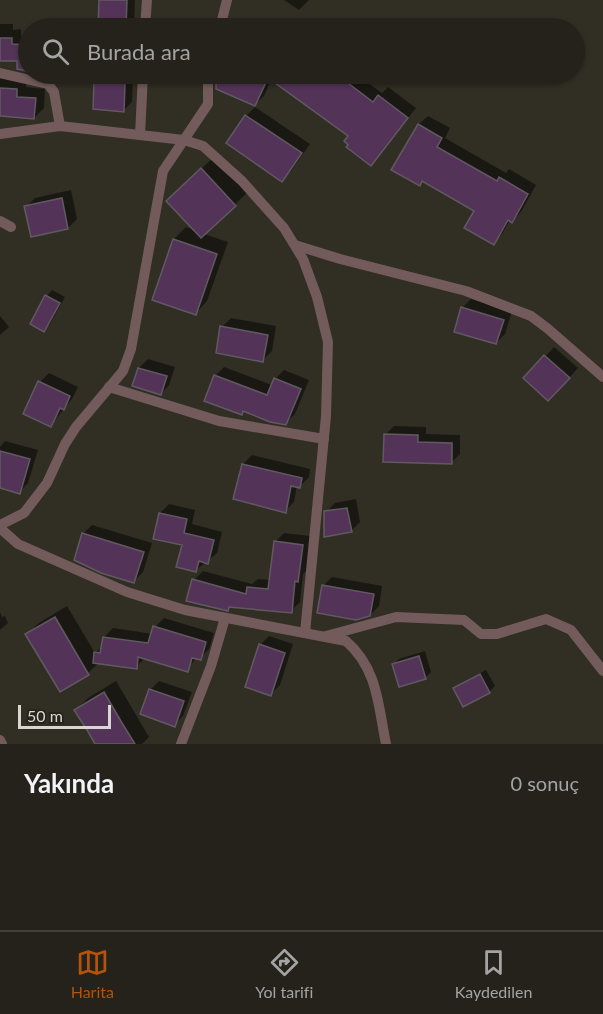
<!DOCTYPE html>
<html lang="tr">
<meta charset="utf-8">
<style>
:root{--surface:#25221b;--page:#312f28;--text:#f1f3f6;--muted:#a3a4a3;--line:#423f3a;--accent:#b45309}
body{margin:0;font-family:Lato,sans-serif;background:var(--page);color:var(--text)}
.scale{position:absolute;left:18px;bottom:15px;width:93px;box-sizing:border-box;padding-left:6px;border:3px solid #d8d6d0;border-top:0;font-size:16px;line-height:21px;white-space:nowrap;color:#d8d6d0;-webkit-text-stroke:4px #27241b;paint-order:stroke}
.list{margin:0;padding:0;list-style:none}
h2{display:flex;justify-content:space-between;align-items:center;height:78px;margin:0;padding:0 24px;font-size:26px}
h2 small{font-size:20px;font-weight:400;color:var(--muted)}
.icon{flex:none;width:33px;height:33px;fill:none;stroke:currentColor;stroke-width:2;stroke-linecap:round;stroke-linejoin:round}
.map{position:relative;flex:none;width:603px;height:744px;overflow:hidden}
.search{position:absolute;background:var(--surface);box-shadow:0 2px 4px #0004;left:18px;right:18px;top:18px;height:66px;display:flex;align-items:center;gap:15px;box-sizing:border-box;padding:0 21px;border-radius:33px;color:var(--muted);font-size:22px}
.sheet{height:186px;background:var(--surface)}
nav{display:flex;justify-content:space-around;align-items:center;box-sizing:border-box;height:84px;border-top:2px solid var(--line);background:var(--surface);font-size:16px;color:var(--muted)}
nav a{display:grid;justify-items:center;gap:3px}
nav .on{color:var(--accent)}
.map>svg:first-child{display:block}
.shadow{fill:#0007}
.building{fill:#533458;stroke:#615962;stroke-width:1.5}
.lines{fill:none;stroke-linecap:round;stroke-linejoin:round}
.minor{stroke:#735b5b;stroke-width:10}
</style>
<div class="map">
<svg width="603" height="744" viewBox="0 0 603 744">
<rect width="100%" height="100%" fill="#312e24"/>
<!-- shadow -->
<g class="shadow">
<polygon points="100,0 135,0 134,28 100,28"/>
<polygon points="284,0 309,0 299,10"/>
<polygon points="0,24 13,24 13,30 21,29 21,36 28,36 28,69 19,68 19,59 0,60"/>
<polygon points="100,74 133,75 132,102 123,111 95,83 100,78"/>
<polygon points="220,74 356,74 382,93 388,87 416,108 371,164 350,136 272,78 264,96 255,104 217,79"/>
<polygon points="0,78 27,80 26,87 45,89 44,108 34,118 0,115"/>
<polygon points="255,107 310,144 291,171 282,180 228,143 246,116"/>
<polygon points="428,116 450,128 445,138 506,173 509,169 536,185 521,212 512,221 510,220 502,234 493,243 476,210 423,180 419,184 419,124"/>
<polygon points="214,157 247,193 204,234 228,242 207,301 196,313 174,239 186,227 196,231 179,189"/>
<polygon points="71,190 77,219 68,228 26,207 35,198"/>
<polygon points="52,290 65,297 50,324 44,330 47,296"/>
<polygon points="471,299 512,311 505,334 496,343 462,308"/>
<polygon points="0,316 9,327 0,335"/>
<polygon points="231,318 276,326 272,351 263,360 222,327"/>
<polygon points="554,347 578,368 557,391 525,378"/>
<polygon points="148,359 175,367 169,385 161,394 139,368"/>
<polygon points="224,367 272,385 275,379 284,370 309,380 295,414 285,423 244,410 241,413 215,376"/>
<polygon points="49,373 78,387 72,399 51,425 40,382"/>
<polygon points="394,426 426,427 426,434 460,435 460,454 451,463 385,435"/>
<polygon points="5,441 38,450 28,483 20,492 0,486 0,447"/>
<polygon points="252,455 310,469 309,477 300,486 297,485 294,502 285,511 243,464"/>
<polygon points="356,499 360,522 351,531 326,512 335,503"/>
<polygon points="169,504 195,510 192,524 222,532 217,553 195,571 184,544 160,513"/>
<polygon points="92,525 152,543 143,572 134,581 83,534"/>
<polygon points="284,533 311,536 306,571 303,574 300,602 291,611 231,606 228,609 194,580 203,571 252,584 258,579 270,580 275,542"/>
<polygon points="332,577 382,586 379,606 370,615 323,586"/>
<polygon points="67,606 95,653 103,646 104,637 113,628 153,634 155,627 164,618 214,633 209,649 200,658 197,657 187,670 146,657 136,667 100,662 88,673 60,690 27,634 39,623"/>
<polygon points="0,612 2,617 5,616 8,623 0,630"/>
<polygon points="269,636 293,644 280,685 271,694 260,645"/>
<polygon points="425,651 431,672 425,678 393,665 399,659"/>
<polygon points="486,670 495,686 489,692 455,689 461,683"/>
<polygon points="116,681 149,737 142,744 97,744 76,710 88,698"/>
<polygon points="159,681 192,692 183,716 174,725 150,690"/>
</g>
<!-- building -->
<g class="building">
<polygon points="99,0 127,0 126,28 98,28"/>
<polygon points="0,38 12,38 12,44 28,45 28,71 17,69 17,61 0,61"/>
<polygon points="218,74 336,74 373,102 378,95 408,118 371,166 346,147 348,145 344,141 348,136 268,78 255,106 216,89 216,79"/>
<polygon points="94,82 125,83 124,112 93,109"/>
<polygon points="0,88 17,89 17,97 36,98 34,119 0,116"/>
<polygon points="245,115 302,153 282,182 226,143"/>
<polygon points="418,124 442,138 437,147 497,181 499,177 528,194 512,223 508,220 494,245 464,228 474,211 422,181 420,186 391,170"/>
<polygon points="201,168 236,206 201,238 166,201"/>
<polygon points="62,198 68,229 31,237 24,206"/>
<polygon points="173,239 217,254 196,315 152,300"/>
<polygon points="45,295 60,303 44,332 30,324"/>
<polygon points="461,307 504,320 496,344 454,332"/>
<polygon points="220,326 268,335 263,362 216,353"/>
<polygon points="544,355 570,378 548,401 523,378"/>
<polygon points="138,368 167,376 161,395 132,386"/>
<polygon points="214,375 267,395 274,378 301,389 286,425 270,422 243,411 242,415 204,401"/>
<polygon points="38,381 70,396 64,410 60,408 51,427 23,414"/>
<polygon points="384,434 418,435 418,442 452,443 452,464 383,462"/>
<polygon points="0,451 30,459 20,494 0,488"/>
<polygon points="242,464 302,478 300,488 291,486 286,513 233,499"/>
<polygon points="347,508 352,532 324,537 324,511"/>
<polygon points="159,513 187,519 184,533 214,540 208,564 199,561 196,572 176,567 182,545 153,539"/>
<polygon points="82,533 144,552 134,583 101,573 74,560"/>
<polygon points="274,541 303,545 298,582 295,581 292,613 229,607 228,611 186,601 192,579 246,594 247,587 268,589"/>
<polygon points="322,585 374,594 370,616 356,620 317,613"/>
<polygon points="55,617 89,675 60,692 25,634"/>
<polygon points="153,626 206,642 201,660 192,658 188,672 138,657 137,669 93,663 94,652 100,653 103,637 148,643"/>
<polygon points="259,644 285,653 271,696 245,687"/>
<polygon points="419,656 426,679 399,687 392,664"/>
<polygon points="480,674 490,693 463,707 453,688"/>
<polygon points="149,689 184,701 175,727 140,714"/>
<polygon points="104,692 122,723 135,744 95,744 87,730 74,710"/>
</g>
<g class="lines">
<!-- minor -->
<g class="minor">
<polyline points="145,28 147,0"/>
<polyline points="220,28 227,0"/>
<polyline points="0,73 48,84 54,92 60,126"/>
<polyline points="0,134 60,126 184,140 203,146 242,181 284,228 303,259 317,297 328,342 326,416 305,633"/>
<polyline points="140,135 143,74"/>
<polyline points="0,221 11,227"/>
<polyline points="295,245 340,259 466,291 531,316 547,328 603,377"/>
<polyline points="109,387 219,421 324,439"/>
<polyline points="0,525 24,513 34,500 47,483 65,444 76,427 123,371 131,349 163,171 208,104 208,74"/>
<path d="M 0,528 L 18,544 L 127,592 L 185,610 L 346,641 C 378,669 378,705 386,744"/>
<polyline points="326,636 396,617 464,620 481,634 497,634 546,619 571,630 603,671"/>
<polyline points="0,740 2,744"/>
<polyline points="181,744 211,666 225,618"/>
</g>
</g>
</svg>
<div class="scale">50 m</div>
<div class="search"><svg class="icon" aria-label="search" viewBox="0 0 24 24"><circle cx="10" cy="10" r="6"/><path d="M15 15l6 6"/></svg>Burada ara</div>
</div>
<section class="sheet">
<h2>Yakında<small>0 sonuç</small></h2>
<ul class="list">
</ul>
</section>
<nav>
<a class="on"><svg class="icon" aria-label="map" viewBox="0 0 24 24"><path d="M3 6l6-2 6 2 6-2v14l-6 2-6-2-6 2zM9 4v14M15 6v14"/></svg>Harita</a>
<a><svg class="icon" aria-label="directions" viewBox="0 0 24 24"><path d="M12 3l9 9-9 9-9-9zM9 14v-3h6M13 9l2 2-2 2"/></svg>Yol tarifi</a>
<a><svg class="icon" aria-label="saved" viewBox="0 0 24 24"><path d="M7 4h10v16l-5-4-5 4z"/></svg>Kaydedilen</a>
</nav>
